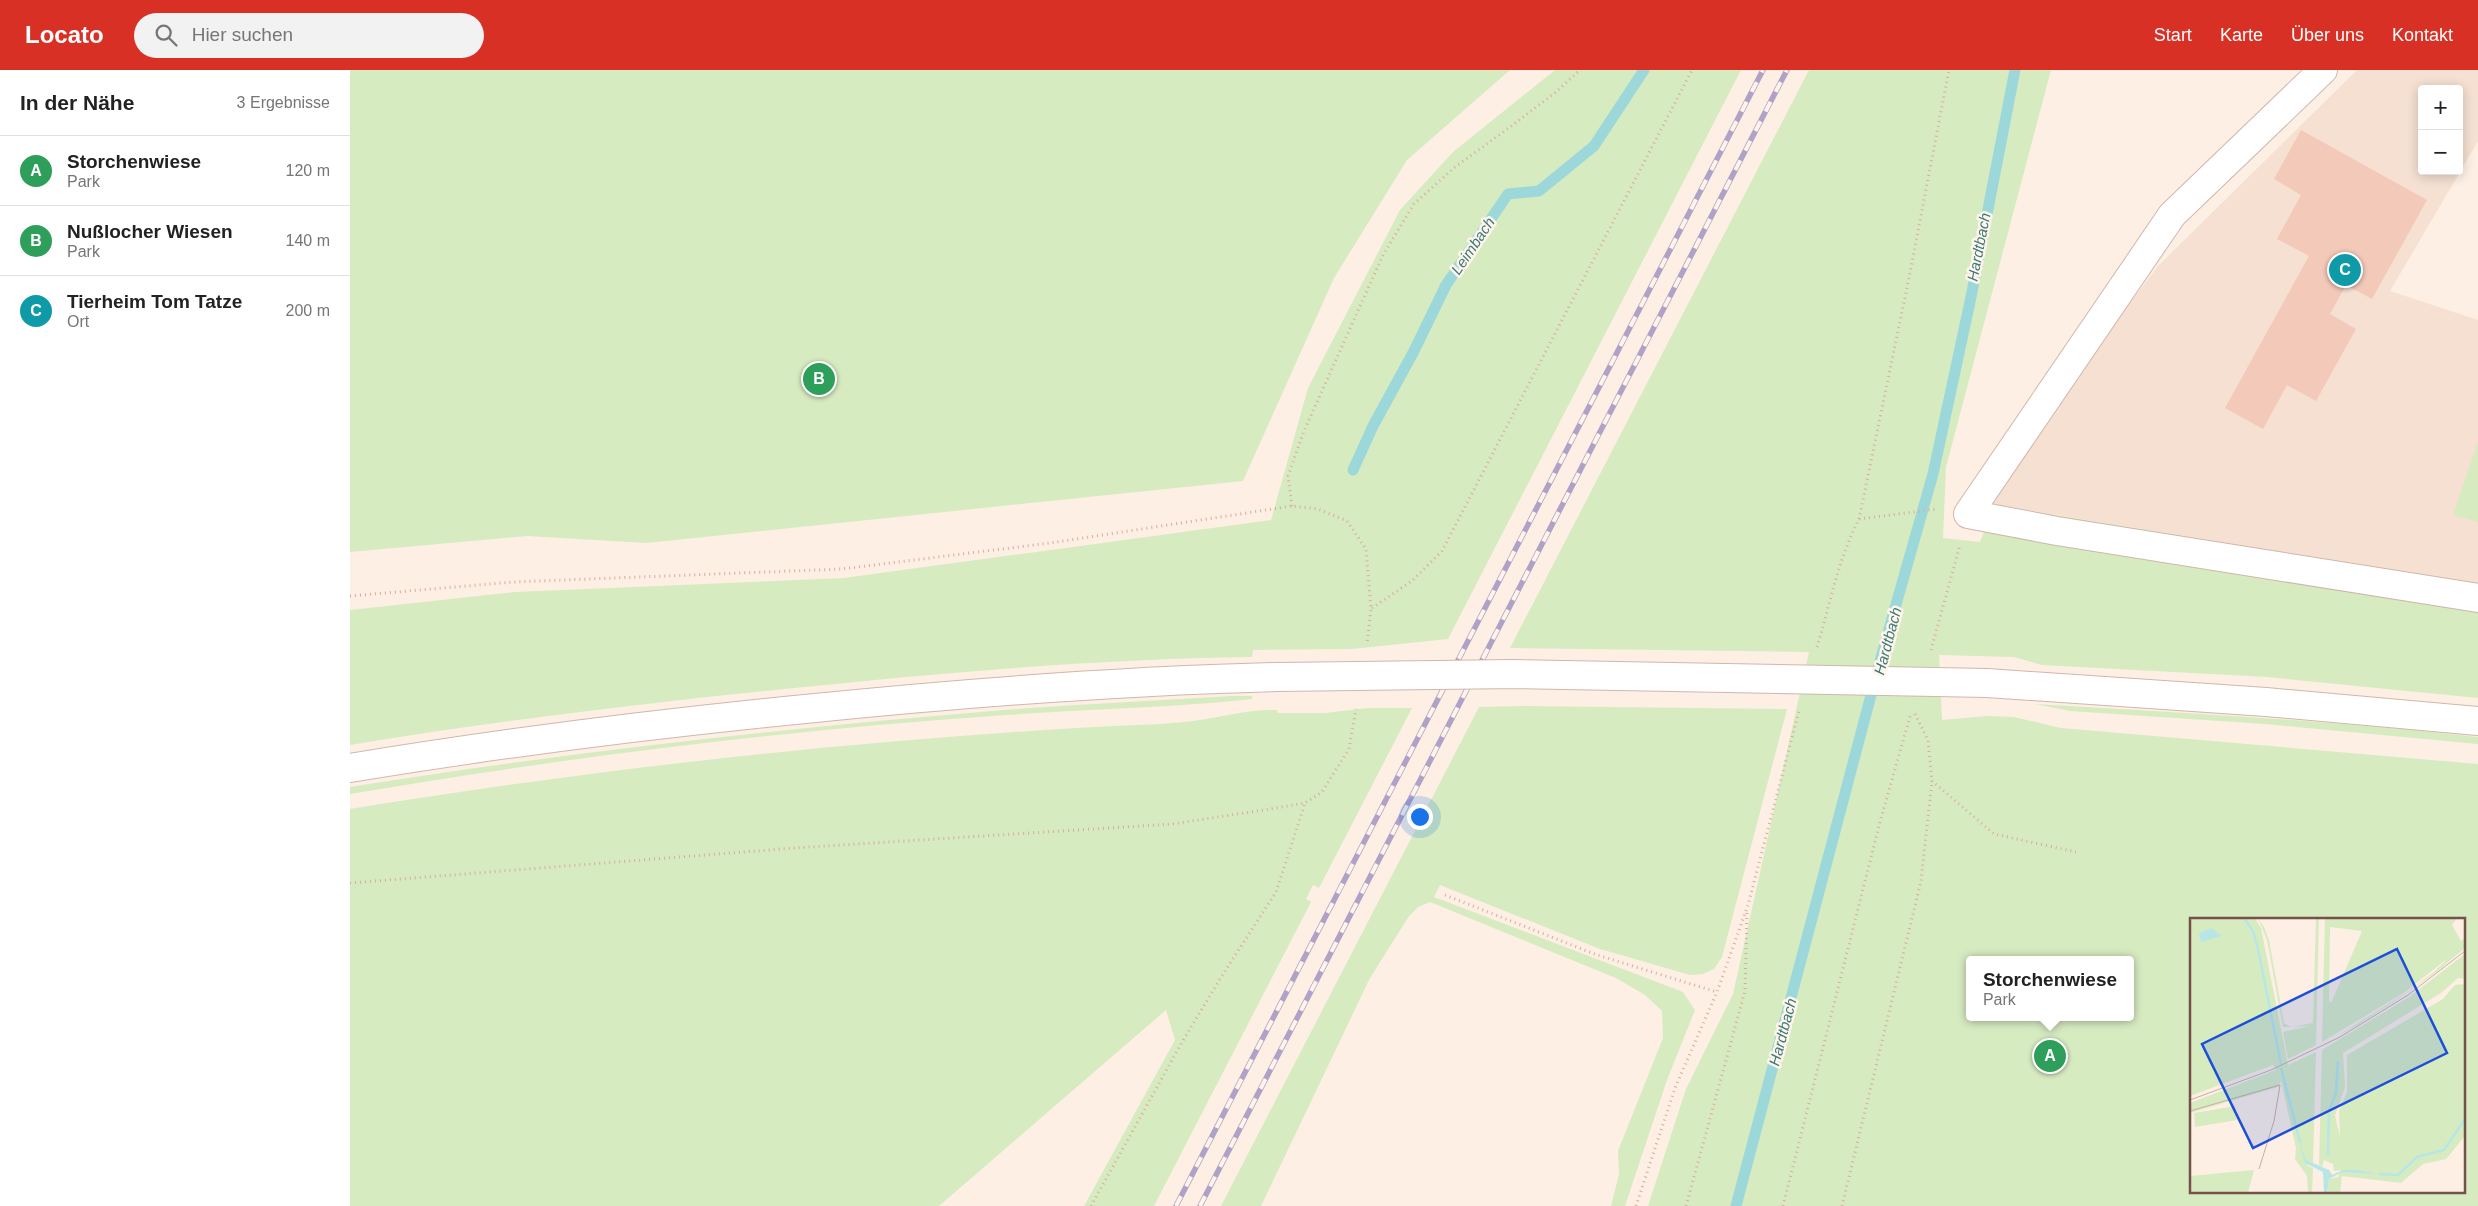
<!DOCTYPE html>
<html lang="de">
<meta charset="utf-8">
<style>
:root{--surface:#fff;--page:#f2f2f2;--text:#222;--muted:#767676;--line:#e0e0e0;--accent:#d93025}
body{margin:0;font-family:Arial,sans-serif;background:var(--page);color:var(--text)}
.controls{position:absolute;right:15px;top:15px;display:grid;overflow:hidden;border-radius:5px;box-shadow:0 2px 12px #0003}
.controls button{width:45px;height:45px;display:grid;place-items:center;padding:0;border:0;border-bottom:1px solid var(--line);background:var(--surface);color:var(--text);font:25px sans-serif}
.you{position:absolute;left:1069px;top:746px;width:18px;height:18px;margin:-12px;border:4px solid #fff;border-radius:50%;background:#1a73e8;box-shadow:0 0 0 8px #1a73e833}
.badge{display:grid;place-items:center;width:32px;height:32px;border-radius:50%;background:var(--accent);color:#fff;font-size:16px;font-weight:700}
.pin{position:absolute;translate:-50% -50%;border:2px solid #fff;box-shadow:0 1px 5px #0006}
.popup{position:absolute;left:1616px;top:886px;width:168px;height:65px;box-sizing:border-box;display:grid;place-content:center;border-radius:5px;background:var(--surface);filter:drop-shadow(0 1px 4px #0005);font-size:16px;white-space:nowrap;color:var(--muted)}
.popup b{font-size:19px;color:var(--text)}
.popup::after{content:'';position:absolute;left:50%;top:100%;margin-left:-10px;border:10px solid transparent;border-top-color:var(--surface)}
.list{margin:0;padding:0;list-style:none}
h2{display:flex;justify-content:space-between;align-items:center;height:65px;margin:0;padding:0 20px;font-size:21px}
h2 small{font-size:16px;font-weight:400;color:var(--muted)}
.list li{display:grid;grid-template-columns:32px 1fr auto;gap:15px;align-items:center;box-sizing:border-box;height:70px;padding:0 20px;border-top:1px solid var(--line)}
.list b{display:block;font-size:19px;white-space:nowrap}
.list p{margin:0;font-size:16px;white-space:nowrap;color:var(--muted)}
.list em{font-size:16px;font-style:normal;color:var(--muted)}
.icon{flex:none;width:28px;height:28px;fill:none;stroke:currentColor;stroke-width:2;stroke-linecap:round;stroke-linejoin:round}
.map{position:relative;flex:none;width:2128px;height:1136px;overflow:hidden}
header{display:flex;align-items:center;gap:30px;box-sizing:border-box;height:70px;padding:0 25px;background:var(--accent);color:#fff}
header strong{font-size:24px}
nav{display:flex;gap:28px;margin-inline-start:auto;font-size:18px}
.search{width:350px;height:45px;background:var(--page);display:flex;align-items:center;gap:12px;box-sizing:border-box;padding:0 18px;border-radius:28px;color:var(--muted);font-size:19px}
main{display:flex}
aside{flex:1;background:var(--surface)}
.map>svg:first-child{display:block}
.residential{fill:#f5e0d1;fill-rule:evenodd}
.green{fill:#d7ebc1;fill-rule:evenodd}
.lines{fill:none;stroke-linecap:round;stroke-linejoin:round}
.stream{stroke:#9cd8d9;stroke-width:11}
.building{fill:#f3c9b9}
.minor-casing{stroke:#d0b7ac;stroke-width:30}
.path{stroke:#d8ac9d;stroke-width:3;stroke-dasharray:1 4;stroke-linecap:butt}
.minor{stroke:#fff;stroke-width:28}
.rail-casing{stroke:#b0a1c6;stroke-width:5.5}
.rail{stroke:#fff4e9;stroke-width:4;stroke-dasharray:11;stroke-linecap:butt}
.minor-bridge-casing{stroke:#d0b7ac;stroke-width:30;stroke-linecap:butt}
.minor-bridge{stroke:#fff;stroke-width:28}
.labels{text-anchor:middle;stroke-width:5;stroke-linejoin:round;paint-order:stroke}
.water-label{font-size:15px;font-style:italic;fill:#3b797c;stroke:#fff4e9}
.inset-river{fill:none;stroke:#b7e6e7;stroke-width:2.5}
.inset-road{fill:none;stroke:#c7b0a5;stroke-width:1}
.view{fill:#1d4ed8;fill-opacity:0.15;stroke:#1d4ed8;stroke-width:2.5}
.inset-edge{fill:none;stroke:#755248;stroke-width:2.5}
</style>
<header>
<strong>Locato</strong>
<div class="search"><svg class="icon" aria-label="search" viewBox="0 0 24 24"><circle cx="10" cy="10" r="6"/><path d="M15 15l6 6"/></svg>Hier suchen</div>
<nav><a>Start</a><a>Karte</a><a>Über uns</a><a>Kontakt</a></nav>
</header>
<main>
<aside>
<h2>In der Nähe<small>3 Ergebnisse</small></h2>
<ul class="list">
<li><span class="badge" style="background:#2e9e5b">A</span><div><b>Storchenwiese</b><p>Park</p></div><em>120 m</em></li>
<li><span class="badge" style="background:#2e9e5b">B</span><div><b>Nußlocher Wiesen</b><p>Park</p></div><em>140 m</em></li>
<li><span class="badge" style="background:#0f9aa8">C</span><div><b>Tierheim Tom Tatze</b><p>Ort</p></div><em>200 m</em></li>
</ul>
</aside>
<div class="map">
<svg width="2128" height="1136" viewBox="0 0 2128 1136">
<rect width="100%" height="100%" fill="#fdefe3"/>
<!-- residential -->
<path class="residential" d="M 2007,0 L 2128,0 L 2128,71 L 2040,221 L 2128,250 L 2128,514 L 1627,432 L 1809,195 ZM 2072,19 L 2109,19 L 2109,101 L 2072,101 Z"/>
<!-- green -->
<g class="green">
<polygon points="0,0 1160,0 1057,90 984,208 893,411 296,473 178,466 0,482"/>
<path d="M 1205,0 L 1391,0 L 1098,569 L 1002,579 L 903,580 L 902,587 C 746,589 589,603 434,619 C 289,634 144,651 0,675 L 0,540 L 165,522 L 494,508 L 921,450 L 958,318 L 1050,140 L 1103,82 Z"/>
<path d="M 1459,0 L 1701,0 L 1596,397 L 1593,468 L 1630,472 L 1644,435 L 2128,514 L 2128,628 L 1917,607 L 1692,595 L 1664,587 L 1589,585 L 1592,650 L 1637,646 L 1664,647 L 1711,658 L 2128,694 L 2128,1136 L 1298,1136 L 1336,1019 L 1383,924 L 1459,582 L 1160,578 ZM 1842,850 L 2114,850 L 2114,1122 L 1842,1122 ZM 1620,890 L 1780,890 L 1780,947 L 1620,947 Z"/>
<polygon points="2128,372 2128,452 2103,445"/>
<path d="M 881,626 L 902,626 L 902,629 C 820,638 738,639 656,645 C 437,660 217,687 0,724 L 0,717 C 217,682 435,658 654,640 C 729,634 805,631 881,626 Z"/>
<path d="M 1685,634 C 1833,643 1981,650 2128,667 L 2128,674 L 1915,654 L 1720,641 Z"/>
<polygon points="1174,636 1437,639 1372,887 1364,899 1353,904 1340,905 1250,879 1090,815 1084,827 1333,922 1345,940 1317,1010 1275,1136 1261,1136 1269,1104 1268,1081 1313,968 1312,941 1295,925 1266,908 1080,832 1068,837 1059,846 1020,908 911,1136 871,1136 1129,637"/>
<path d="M 1018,638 L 1062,638 L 969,818 L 963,815 L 956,829 L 961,832 L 804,1136 L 734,1136 L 825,970 L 816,940 L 589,1136 L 0,1136 L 0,739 C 247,699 496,671 745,657 C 778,655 811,655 843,651 C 872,647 898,639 927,640 L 928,643 L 975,643 Z"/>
</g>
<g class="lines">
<!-- stream -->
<g class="stream">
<polyline points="1003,400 1023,356 1064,281 1096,215 1158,124 1189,121 1244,76 1294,0"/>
<polyline points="1386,1136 1530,591 1583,404 1621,227 1665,0"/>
</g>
</g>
<!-- building -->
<polygon class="building" points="1951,60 2077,130 2022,229 1996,215 1980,244 2006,259 1966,331 1937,315 1913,359 1875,338 1959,186 1927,169 1951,125 1924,109"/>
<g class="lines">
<!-- minor casing -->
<g class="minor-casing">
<g id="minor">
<polyline points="1973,0 1822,145 1618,444 1707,461 2128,528"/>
<polyline points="1637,613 1916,632 2128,651"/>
<path d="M 0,698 C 151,673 303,654 455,639 C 612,623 769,611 927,607"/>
</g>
</g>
<!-- path -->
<g class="path">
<polyline points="942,436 938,406 954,361 1033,185 1064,134 1105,97 1156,60 1206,22 1230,0"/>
<polyline points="1509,449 1559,208 1599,0"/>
<polyline points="0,526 163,512 492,499 700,473 942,436 968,439 997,451 1016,479 1021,539 1017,574"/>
<polyline points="1022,538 1062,511 1092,481 1342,0"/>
<path d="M 1467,577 C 1480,534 1488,490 1509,449 L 1587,439"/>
<polyline points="1581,580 1610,475"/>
<polyline points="1565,644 1578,670 1582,711 1644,764 1726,782"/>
<polyline points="0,813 444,778 822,754 914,740 955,733 972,722 999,679 1006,639"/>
<polyline points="1095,825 1247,885 1367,922"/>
<polyline points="741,1136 832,972 870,909 926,822 955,733"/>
<polyline points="1286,1136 1325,1018 1367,922 1398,835 1449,641"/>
<polyline points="1336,1136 1395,921 1397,840"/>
<polyline points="1433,1136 1530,752 1561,643"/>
<polyline points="1492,1136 1571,811 1582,711"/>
</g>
<!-- minor -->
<use href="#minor" class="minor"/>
<!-- rail casing -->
<g class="rail-casing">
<g id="rail">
<polyline points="826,1136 1413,0"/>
<polyline points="850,1136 1437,0"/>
</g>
</g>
<!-- rail -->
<use href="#rail" class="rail"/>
<!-- minor-bridge casing -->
<g class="minor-bridge-casing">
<polyline id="minor-bridge" points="927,607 1164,604 1637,613"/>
</g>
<!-- minor-bridge -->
<use href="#minor-bridge" class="minor-bridge"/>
</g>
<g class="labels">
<!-- water labels -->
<g class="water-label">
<text transform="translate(1123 176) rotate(-56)" y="5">Leimbach</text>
<text transform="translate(1629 177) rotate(-79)" y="5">Hardtbach</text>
<text transform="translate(1538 571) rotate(-75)" y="5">Hardtbach</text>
<text transform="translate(1433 962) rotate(-75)" y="5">Hardtbach</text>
</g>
</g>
<!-- overview -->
<g transform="translate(1840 848)">
<rect width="275" height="275" fill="#fdefe3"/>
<path d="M 0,0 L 65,0 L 71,10 L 98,147 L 126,134 L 123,246 L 116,242 L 110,227 L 118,248 L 123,250 L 122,275 L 118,275 L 117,258 L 105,241 L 106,230 L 91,163 L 88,169 L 0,195 L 0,185 L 86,152 L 83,147 L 0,178 ZM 68,0 L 74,9 L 79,22 L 94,105 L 101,109 L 123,105 L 126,0 L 129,0 L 126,127 L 98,141 L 93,114 L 121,108 L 93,109 L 77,22 ZM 135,0 L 267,0 L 262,7 L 271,23 L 275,20 L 275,30 L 245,55 L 205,83 L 169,106 L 147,118 L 216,75 L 244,54 L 258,40 L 215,74 L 132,124 ZM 140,9 L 172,13 L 141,85 L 139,83 ZM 275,36 L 275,61 L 268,60 L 251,75 L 153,135 L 155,169 L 145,197 L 150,219 L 149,193 L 157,174 L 157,137 L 253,81 L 265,67 L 275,66 L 275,218 L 256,241 L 233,246 L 211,265 L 152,258 L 150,275 L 137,275 L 139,261 L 148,259 L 151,252 L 144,253 L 143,246 L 134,242 L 132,249 L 129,247 L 132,132 L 219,79 ZM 45,188 L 47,202 L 5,209 L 4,195 ZM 64,252 L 58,275 L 0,275 L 0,258 Z" fill="#d7ebc1" fill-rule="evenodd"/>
<path d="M 21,10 L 32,18 L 11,24 L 9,15 ZM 109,223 L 116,242 L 139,252 L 142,257 L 153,252 L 167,252 L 188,256 L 152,254 L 139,261 L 137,275 L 134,275 L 133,254 L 115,245 Z" fill="#b7e6e7"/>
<path class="inset-river" d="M 54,0 L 63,13 L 68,31 L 91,146M 91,150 L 110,224M 138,237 L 139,193 L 146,175 L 148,143M 189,256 L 208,257 L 227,239 L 254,232 L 275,201"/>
<path class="inset-road" d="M 0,182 L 81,152 L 150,119 L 218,77 L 275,33M 0,193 L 90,167 L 84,203 L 69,251"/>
<path class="view" d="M 207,31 L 257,135 L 63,230 L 12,126 Z"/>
<rect width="275" height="275" class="inset-edge"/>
</g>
</svg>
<div class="controls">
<button>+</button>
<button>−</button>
</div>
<div class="you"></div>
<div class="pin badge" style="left:1700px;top:986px;background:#2e9e5b">A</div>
<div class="popup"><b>Storchenwiese</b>Park</div>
<div class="pin badge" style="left:469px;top:309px;background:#2e9e5b">B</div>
<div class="pin badge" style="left:1995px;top:200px;background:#0f9aa8">C</div>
</div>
</main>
